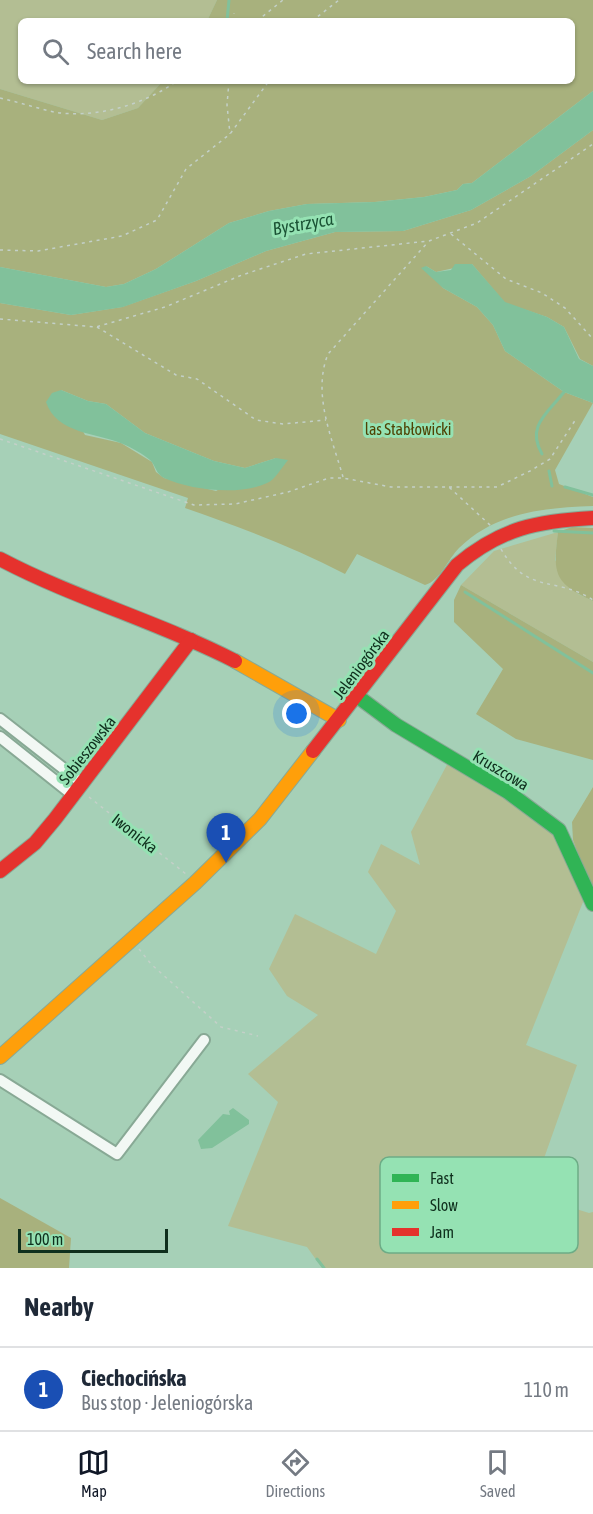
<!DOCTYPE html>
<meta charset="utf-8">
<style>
:root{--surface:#fff;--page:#f6f6f7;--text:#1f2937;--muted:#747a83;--line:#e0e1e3;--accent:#111827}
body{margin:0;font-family:"Asap Condensed",sans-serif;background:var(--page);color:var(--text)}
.scale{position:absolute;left:18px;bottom:15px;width:150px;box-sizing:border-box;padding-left:6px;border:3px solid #0f2f1d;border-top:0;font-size:16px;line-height:21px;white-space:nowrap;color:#0f2f1d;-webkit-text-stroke:4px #95e2b3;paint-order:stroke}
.you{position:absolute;left:297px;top:714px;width:21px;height:21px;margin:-15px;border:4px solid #fff;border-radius:50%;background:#1a73e8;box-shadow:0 0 0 9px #1a73e833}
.badge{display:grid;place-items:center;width:39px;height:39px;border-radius:50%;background:var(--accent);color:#fff;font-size:20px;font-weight:700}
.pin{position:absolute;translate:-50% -50px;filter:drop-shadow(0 2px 3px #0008)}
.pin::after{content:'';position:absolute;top:32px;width:21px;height:18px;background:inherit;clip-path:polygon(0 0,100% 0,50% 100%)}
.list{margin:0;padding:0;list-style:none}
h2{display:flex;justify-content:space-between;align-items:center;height:78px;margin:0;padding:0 24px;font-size:26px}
h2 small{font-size:20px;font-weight:400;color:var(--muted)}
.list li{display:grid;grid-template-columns:39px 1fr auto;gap:18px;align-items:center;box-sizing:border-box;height:84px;padding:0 24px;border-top:2px solid var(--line)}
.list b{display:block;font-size:22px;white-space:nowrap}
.list p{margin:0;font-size:20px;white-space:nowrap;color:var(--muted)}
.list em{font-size:20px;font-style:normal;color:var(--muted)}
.icon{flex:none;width:33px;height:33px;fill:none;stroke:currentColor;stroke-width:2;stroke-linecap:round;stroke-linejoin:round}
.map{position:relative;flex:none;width:593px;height:1268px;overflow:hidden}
.search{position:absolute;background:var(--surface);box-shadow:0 2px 4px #0004;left:18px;right:18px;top:18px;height:66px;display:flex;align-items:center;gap:15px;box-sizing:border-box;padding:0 21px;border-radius:9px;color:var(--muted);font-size:22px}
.sheet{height:162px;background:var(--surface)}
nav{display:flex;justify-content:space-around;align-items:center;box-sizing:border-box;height:84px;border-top:2px solid var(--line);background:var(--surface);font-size:16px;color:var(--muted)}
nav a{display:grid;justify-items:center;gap:3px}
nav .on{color:var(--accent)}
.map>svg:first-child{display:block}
.green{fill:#b3be93}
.forest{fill:#a8b17d;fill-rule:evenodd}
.water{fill:#81c19b}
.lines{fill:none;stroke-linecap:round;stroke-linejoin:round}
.stream{stroke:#81c19b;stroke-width:3}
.street-casing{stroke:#88a995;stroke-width:14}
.fast-casing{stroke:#88a995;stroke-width:16}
.slow-casing{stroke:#88a995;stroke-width:16}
.jam-casing{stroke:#88a995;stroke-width:16}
.path{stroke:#c3d0c8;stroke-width:1.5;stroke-dasharray:3 4.5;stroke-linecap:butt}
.street{stroke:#f2f8f4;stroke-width:10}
.fast{stroke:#30b455;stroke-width:14}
.slow{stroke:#ff9f0a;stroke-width:14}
.jam{stroke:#e5322d;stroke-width:14}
.labels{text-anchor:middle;stroke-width:6;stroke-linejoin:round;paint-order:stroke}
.park-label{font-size:16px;fill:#4f4204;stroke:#95e2b3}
.street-label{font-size:16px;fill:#0f2f1d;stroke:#95e2b3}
.water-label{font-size:18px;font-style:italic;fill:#1b5335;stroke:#95e2b3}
.key{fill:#95e2b3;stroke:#6dac86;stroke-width:1.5}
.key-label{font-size:16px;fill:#0f2f1d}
</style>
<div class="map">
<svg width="593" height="1268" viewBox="0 0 593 1268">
<rect width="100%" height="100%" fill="#a6d0b7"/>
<!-- green -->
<g class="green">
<polygon points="0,0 217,0 207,21 21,21 21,81 163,81 138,108 102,120 0,89"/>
<polygon points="558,532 555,560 578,594 593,601 593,662 461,585 494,551"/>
<polygon points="449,761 555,831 585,897 526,1045 577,1065 531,1195 589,1213 593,1212 593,1268 322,1268 307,1247 228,1226 278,1102 248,1074 318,1015 287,996 269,969 295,914 376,954 396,911 368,872 381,844 420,865 411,832"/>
</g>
<!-- forest -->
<g class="forest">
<polygon points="217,0 593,0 593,91 472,183 463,184 457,190 424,197 375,202 307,204 269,211 229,223 156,269 124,284 106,287 0,267 0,89 102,120 138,108 163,81 572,81 572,21 207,21"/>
<path d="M 593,130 L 593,366 L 580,359 L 564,327 L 547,317 L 505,303 L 472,264 L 436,272 L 426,266 L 443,288 L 477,307 L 493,325 L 505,351 L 564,392 L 593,403 L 555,470 L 559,484 L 593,497 L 593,506 C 543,508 496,512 459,548 C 448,559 440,581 425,585 L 357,554 L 345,574 C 293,547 240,527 185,508 L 188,498 L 0,434 L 0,303 L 71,315 L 122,307 L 196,281 L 266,251 L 335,232 L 403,231 L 471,210 L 531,176 ZM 61,390 L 88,401 L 106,404 L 145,433 L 214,461 L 245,468 L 276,458 L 216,491 L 164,478 L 156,472 L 152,462 L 121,443 L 85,435 Z"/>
<path d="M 572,527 L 593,528 L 593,601 C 553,583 553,573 558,532 Z"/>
<polygon points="461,585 593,662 593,760 516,739 476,714 503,669 454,622 454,600"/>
<polygon points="593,787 593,894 573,840 572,822"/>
<polygon points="0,1198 71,1238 69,1268 0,1268"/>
</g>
<!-- water -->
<g class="water">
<polygon points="593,91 593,130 531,176 471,210 403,231 335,232 266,251 196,281 123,307 71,315 0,303 0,267 106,287 124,284 156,269 229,223 269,211 307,204 375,202 424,197 457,190 463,184 472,183"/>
<polygon points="455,264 472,264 505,302 547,317 564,327 579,359 593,366 593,403 564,392 505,351 493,325 477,307 443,288 421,268 426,266 436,272 451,270"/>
<path d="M 61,390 L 88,401 L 106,404 L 145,433 L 214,461 L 245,468 L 276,458 L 288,460 C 282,467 275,480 267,483 C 240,496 190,490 164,478 C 156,474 156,466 150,460 C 143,454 132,448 123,444 C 98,433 56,434 46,402 L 52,393 Z"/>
<polygon points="233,1108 249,1120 249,1124 212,1148 201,1149 198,1140 223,1114 230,1115 229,1111"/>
</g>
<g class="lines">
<!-- stream -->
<g class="stream">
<polyline points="227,21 229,0"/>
<path d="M 542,454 C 526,426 547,414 564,392"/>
<polyline points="549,471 552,486"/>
<polyline points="565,487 593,495"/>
<polyline points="554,531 593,533"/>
<polyline points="465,592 593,673"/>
<polyline points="317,1259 324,1268"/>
</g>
<!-- street casing -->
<g class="street-casing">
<g id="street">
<polyline points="0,719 82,783"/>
<polyline points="0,737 73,795"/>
<polyline points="0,1080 117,1154 204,1040"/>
</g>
</g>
<!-- fast casing -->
<g class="fast-casing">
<polyline id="fast" points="357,696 396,725 508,792 559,830 593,904"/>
</g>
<!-- slow casing -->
<g class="slow-casing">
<g id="slow">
<polyline points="235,661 339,720"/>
<polyline points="0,1057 195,883 260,819 313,751"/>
</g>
</g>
<!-- jam casing -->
<g class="jam-casing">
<g id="jam">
<path d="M 0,559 C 76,599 159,622 235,661"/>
<path d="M 313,751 L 457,565 C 501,528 537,521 593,518"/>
<polyline points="0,871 35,843 55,819 191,640"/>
</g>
</g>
<!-- path -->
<g class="path">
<polyline points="234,21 234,13"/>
<polyline points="257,21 283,0"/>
<polyline points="312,21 339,0"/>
<polyline points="229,81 227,105 230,134"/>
<path d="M 0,98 C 18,102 36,108 54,112 C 94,119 144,105 177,81"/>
<polyline points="451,234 506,279 542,293 565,308 593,339"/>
<polyline points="0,250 38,251 122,236 157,220 186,169 230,134 269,81"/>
<polyline points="0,319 96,327 165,307 242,275 306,254 429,241 477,223 593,144"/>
<polyline points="97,327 176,375 197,379 256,420 283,424 326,420"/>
<polyline points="0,439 194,505 235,504 288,492 329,478 343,478 391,487 449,487 491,526"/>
<path d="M 343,477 C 332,438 312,394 328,354 L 428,242"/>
<polyline points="449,487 497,487 530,471 550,459 576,419"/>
<path d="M 501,549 C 527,595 557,576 593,600"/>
<polyline points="89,797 186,874"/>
<polyline points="139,949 151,964 221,1027 258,1036"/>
</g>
<!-- street -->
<use href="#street" class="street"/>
<!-- fast -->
<use href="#fast" class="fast"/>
<!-- slow -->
<use href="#slow" class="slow"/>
<!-- jam -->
<use href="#jam" class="jam"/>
</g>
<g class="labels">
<!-- park labels -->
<g class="park-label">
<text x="408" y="435">las Stabłowicki</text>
</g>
<!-- street labels -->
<g class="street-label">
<text transform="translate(361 664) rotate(-53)" y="6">Jeleniogórska</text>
<text transform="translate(87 750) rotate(-52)" y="6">Sobieszowska</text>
<text transform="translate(501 770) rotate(31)" y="6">Kruszcowa</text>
<text transform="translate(135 833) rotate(38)" y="6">Iwonicka</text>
</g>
<!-- water labels -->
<g class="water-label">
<text transform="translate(303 224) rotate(-10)" y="6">Bystrzyca</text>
</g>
</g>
<!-- legend -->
<rect x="380" y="1157" width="198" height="96" rx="9" class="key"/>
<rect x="392" y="1174" width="27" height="8" fill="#30b455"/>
<rect x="392" y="1201" width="27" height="8" fill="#ff9f0a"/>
<rect x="392" y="1228" width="27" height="8" fill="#e5322d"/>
<g class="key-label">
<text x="430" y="1184">Fast</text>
<text x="430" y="1211">Slow</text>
<text x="430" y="1238">Jam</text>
</g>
</svg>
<div class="scale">100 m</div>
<div class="you"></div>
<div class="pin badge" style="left:226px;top:863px;background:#1a4fb4">1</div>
<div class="search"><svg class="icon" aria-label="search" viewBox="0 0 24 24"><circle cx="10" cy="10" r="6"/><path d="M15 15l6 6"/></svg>Search here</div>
</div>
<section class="sheet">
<h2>Nearby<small></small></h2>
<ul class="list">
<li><span class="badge" style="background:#1a4fb4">1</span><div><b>Ciechocińska</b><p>Bus stop · Jeleniogórska</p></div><em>110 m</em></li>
</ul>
</section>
<nav>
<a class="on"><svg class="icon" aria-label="map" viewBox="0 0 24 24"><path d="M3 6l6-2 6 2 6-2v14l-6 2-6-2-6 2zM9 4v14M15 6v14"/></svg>Map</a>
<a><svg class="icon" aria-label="directions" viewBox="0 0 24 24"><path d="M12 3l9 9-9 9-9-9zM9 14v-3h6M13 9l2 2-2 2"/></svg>Directions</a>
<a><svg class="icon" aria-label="saved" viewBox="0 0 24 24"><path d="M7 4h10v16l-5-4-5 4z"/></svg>Saved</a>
</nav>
